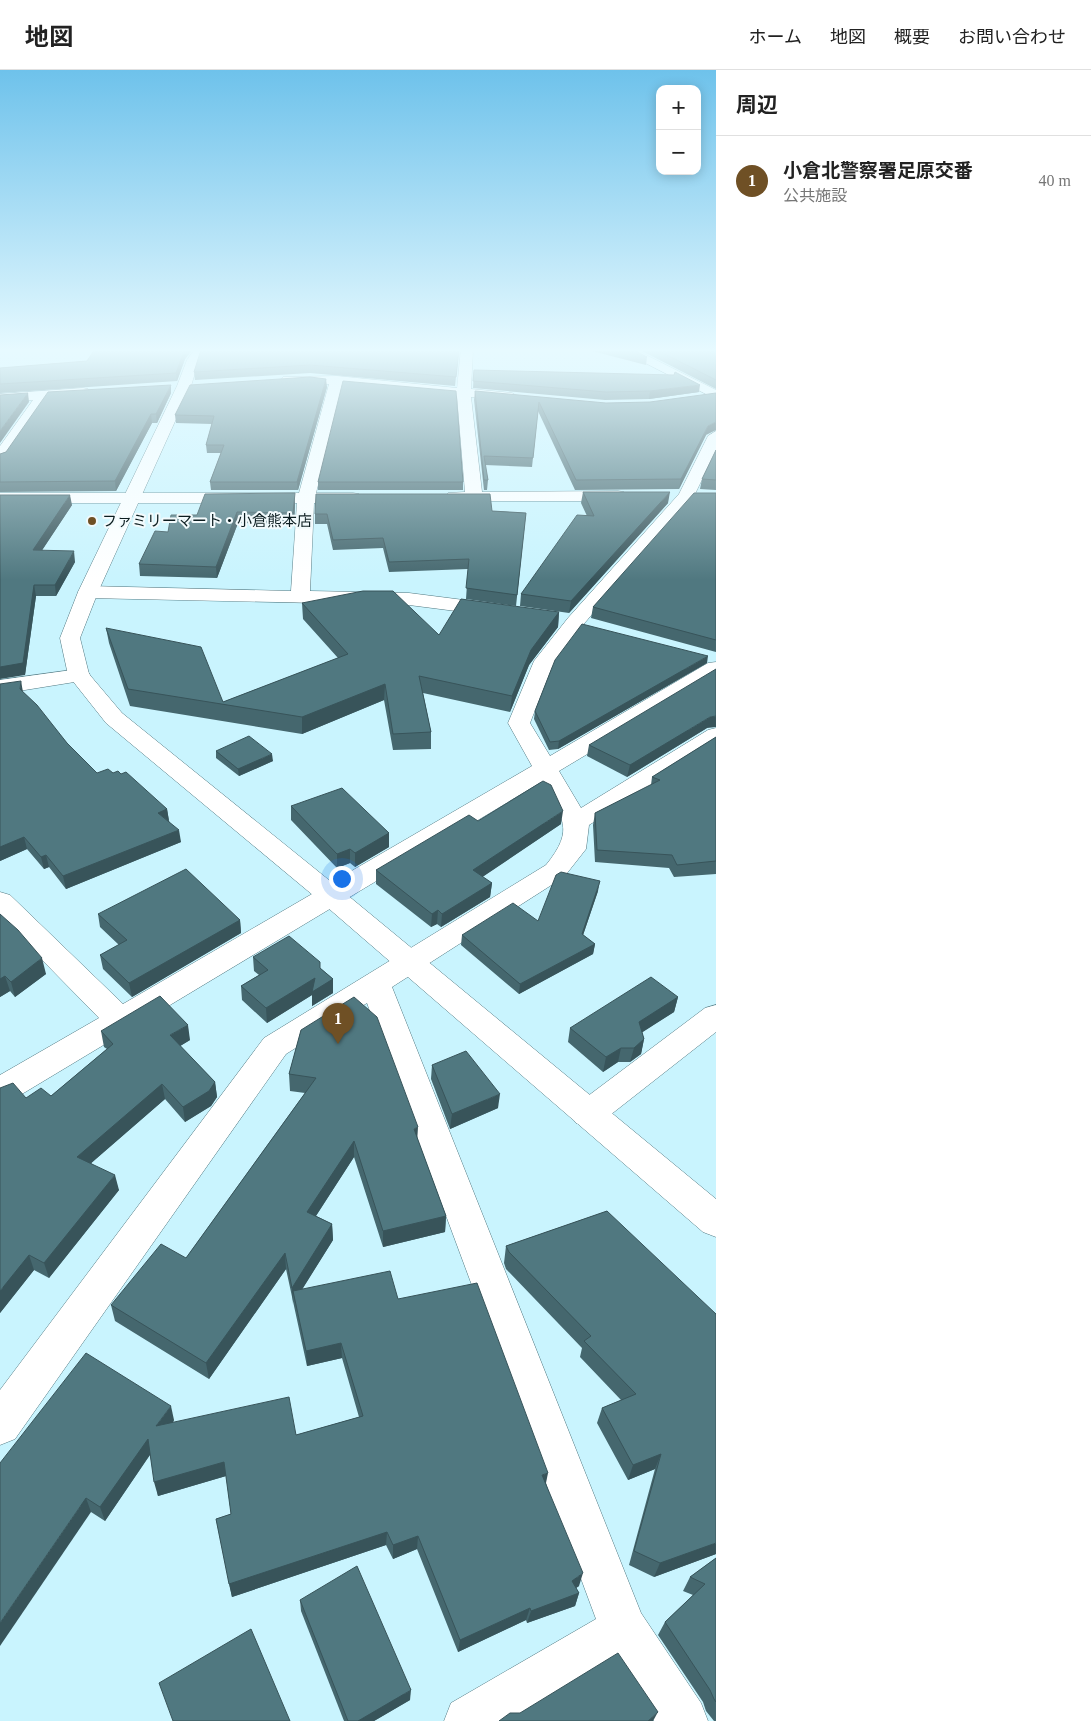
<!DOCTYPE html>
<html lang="ja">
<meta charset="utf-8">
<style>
:root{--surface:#fff;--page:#f2f2f2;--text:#222;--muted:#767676;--line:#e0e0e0;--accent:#6f5025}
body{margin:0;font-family:"Times New Roman","Noto Sans JP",serif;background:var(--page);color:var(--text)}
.controls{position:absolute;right:15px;top:15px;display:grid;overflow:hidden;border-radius:10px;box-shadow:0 2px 12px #0003}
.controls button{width:45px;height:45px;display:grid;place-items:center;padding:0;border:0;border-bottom:1px solid var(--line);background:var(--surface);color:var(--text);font:25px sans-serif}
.you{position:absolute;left:341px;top:808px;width:18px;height:18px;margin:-12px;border:4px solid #fff;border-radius:50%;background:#1a73e8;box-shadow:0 0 0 8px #1a73e833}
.badge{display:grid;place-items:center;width:32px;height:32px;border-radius:50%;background:var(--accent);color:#fff;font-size:16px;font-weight:700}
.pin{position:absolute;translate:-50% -41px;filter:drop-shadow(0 1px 2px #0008)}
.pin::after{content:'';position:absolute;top:26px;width:18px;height:15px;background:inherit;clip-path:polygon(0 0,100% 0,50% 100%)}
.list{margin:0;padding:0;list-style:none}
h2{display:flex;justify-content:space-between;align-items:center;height:65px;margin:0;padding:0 20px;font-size:21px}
h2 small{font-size:16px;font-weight:400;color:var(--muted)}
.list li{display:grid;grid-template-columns:32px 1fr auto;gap:15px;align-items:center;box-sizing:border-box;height:90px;padding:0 20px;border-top:1px solid var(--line)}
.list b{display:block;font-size:19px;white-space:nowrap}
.list p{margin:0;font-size:16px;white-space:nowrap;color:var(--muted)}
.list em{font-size:16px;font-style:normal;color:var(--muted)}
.map{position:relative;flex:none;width:716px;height:1651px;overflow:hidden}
header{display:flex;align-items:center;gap:30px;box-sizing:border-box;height:70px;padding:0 25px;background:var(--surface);border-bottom:1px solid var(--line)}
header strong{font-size:24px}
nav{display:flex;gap:28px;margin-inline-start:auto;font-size:18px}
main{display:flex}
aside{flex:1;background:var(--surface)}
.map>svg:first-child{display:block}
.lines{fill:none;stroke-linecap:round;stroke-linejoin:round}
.street-casing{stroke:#517881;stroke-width:1}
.secondary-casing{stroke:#517881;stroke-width:1}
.street{fill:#fff;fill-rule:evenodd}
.secondary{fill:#fff;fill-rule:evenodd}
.wall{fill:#45676e}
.shaded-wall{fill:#38545a}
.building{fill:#507880;stroke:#38545a}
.poi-dot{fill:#6f5025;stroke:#f2fafc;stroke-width:2}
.labels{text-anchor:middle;stroke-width:4;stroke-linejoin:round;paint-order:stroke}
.far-poi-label{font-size:15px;fill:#0b1c1f;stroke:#f2fafc;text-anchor:start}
</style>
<header>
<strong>地図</strong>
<nav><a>ホーム</a><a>地図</a><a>概要</a><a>お問い合わせ</a></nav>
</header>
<main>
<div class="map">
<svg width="716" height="1651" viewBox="0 0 716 1651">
<rect width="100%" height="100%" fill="#c9f4fe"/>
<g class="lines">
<!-- street casing -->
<g class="street-casing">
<g id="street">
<polygon points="461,279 473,279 471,319 512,323 519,327 512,331 471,327 482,422 618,421 624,422 626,426 624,430 618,431 448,431 446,427 448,423 465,422 457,326 343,315 316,423 353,423 359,424 361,428 359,432 353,433 314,433 310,521 409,523 495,534 502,536 505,540 502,544 495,546 409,535 88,528 81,526 78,522 81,518 88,516 291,521 297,433 0,433 0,423 299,423 329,314 288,314 283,313 281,310 283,307 337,306 457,318"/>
<polygon points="83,318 88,319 90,322 88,325 48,329 6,390 0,392 0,376 33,330 0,332 0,324"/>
<path d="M 716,361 L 716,381 L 694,426 L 582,556 L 552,597 L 530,653 L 550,686 L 708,593 L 716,592 L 716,607 L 559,701 L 581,738 L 708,660 L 716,658 L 716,675 L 589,755 L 586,779 L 564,807 L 392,917 L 641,1543 L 701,1633 L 708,1651 L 654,1651 L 616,1590 L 516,1651 L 444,1651 L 451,1633 L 596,1549 L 367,933 L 286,984 L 15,1369 L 0,1375 L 0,1320 L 264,968 L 546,795 C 576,758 562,748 541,712 L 12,1030 L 0,1034 L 0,1005 L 99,948 L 0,847 L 0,822 L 10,825 L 123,934 L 532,696 L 508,653 L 534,591 L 568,548 L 679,424 L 708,366 Z"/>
<polygon points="79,599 87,600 90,605 87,610 0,624 0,610"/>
<polygon points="716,935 716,962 600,1053 588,1057 576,1053 571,1044 576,1035 705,938"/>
</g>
</g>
<!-- secondary casing -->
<g class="secondary-casing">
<g id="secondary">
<polygon points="195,279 207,279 199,290 191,316 98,522 80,568 89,604 122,643 340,819 716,1129 716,1167 703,1162 320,831 106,653 68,605 60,568 78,522 177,316 187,290"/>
<polygon points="618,279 634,279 716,320 716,329"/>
</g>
</g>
<!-- street -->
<use href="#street" class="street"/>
<!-- secondary -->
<use href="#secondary" class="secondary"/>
</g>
<!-- wall -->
<g class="wall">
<polygon points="95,279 193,279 185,289 177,311 0,323 0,298 87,291"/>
<polygon points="416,279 459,279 455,316 310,303 195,310 194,302 416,280"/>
<polygon points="584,279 632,279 647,287 646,295"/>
<polygon points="638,279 716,279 716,319"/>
<polygon points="474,300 699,322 649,329 605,330 473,318"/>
<polygon points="327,317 298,420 211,420 210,412 221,383 207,383 206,375 212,354 176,353 175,345"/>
<polygon points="475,321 706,365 679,419 575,420 538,341 532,397 485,395 488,410 487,420 484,420 474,330"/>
<polygon points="171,323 157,353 152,353 116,421 0,422 0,384"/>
<polygon points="716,380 716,420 700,419 702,409"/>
<rect x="318" y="412" width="145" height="8"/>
<polygon points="583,422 668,433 569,543 520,536 521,524 587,446 581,433"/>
<polygon points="716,423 716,582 591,548 593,537"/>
<polygon points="0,425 72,435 42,480 75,492 56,526 36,526 25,605"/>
<polygon points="295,434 294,454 238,453 217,508 140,506 139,494 168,462 197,445"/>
<polygon points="492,441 526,443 516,536 466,529 468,499 389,502 383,478 333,480 327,454 315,454 315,444"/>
<polygon points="302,533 439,565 559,542 558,557 529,595 510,642 423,623 431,662 431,679 393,680 384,630 302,664 130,636 109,573 106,558 223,632 338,588 303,549"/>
<polygon points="707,593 558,679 549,680 534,649 535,641"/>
<polygon points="0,614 23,622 67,673 97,703 113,703 121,704 167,739 169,751 181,772 66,819 49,797 44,799 27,779 0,791"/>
<polygon points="707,658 627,707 587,686 589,675"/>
<polygon points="716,667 716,804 674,807 669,798 595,792 593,755 595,743 651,715 652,707"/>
<polygon points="216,681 273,691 239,706 216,688"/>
<polygon points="291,736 389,763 389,777 355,797 350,793 337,798 291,750"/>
<polygon points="478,751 561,754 482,807 492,813 490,827 441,857 437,854 431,857 376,814 376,800"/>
<polygon points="598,821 583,865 595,874 593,884 519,924 461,875 462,865 538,851"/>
<polygon points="0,844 46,904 15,927 10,921 0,927"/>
<polygon points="98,844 240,850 241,863 132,927 103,899 100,885 119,875 100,857"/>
<polygon points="253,887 320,898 333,909 333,923 312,936 312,925 267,953 242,930 241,916 259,905 254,901"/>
<polygon points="678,927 674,942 642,962 644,969 641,984 630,992 618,992 603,1002 568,972 570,958"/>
<polygon points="301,960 417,1068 446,1146 445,1162 383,1177 354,1087 316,1146 332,1154 333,1170 302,1219 398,1229 546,1413 579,1516 576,1518 579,1523 575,1536 527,1553 526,1550 458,1582 417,1479 393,1489 386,1475 232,1527 216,1449 231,1444 226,1406 158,1426 150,1385 105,1451 91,1442 0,1393 174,1350 173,1353 296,1365 359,1347 342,1288 307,1296 286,1199 209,1309 115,1251 111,1235 186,1188 305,1023 290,1021 289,1004"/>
<polygon points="101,961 190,970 180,976 215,1012 217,1027 211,1036 185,1052 165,1029 91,1093 119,1120 49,1208 34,1200 0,1243 26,1028 51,1026 107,979 104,977"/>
<polygon points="432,995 498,1038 450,1059 431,1009"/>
<polygon points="607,1141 716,1484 654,1507 629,1495 655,1399 628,1410 597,1353 602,1338 621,1330 580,1287 582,1278 506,1199 504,1193 506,1176"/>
<polygon points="716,1488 716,1651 714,1651 706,1641 703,1632 658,1565 665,1552 693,1525 683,1521 690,1507"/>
<polygon points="300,1530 410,1630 374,1651 344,1651 301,1541"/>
</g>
<!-- shaded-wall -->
<g class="shaded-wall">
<polygon points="186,279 193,279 185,289 177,311 176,303 184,281"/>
<polygon points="326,309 327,317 298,420 297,412"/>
<polygon points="171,315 171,323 157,353 156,344"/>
<polygon points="700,315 699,322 649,329 650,321"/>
<polygon points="28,323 29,332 0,373 0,361"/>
<polygon points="151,344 152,353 116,421 115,411"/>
<polygon points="716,352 716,360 706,365 679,419 681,409 708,356"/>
<polygon points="670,422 668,433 569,543 571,531"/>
<polygon points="295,423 295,434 294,454 293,443"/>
<polygon points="70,425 72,435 35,491 33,480"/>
<polygon points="237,442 238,453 217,508 216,497"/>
<polygon points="74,481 75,492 56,526 55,515"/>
<polygon points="34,515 36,526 25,605 0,609 0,597"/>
<polygon points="559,542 558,557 529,595 510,642 512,626 531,580"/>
<polygon points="708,586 707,593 558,679 559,671"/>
<polygon points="21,611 23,622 20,619"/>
<polygon points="385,614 384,630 302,664 302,647"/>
<polygon points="716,646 716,657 707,658 627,707 630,695 710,647"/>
<polygon points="272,684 273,691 239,706 238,699"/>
<polygon points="167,739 169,751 158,743"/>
<polygon points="563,741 561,754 472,814 473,800"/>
<polygon points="179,760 181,772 66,819 63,806"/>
<polygon points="389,763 389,777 355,797 355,783"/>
<polygon points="24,767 27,779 0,791 0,777"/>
<polygon points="350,779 350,793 337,798 337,784"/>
<polygon points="46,785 49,797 44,799 41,787"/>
<polygon points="600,811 598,821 580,874 582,864"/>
<polygon points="492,813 490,827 441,857 442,844"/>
<polygon points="438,840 437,854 431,857 432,844"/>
<polygon points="240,850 241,863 132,927 129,913"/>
<polygon points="595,874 593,884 519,924 520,914"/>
<polygon points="42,888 46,904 15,927 11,912"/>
<polygon points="5,906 10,921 0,927 0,909"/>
<polygon points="315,908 333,909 333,923 312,936 312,925 267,953 266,938"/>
<polygon points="678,927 674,942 635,967 639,952"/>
<polygon points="188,955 190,970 172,981 170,965"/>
<polygon points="644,969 641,984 630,992 634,978"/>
<polygon points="621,978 618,992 603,1002 606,987"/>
<polygon points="215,1012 217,1027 211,1036 185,1052 183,1037"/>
<polygon points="162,1014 165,1029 81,1102 77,1087"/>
<polygon points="500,1024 498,1038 450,1059 452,1044"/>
<polygon points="418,1057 417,1073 414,1059"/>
<polygon points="354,1071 354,1087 308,1158 307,1142"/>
<polygon points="115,1105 119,1120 49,1208 44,1193"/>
<polygon points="446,1146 445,1162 383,1177 383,1161"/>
<polygon points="332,1154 333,1170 295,1231 293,1221 293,1234 292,1218"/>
<polygon points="285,1183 286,1199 209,1309 206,1293"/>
<polygon points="29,1185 34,1200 0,1243 0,1221"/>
<polygon points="341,1273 342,1288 307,1296 306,1281"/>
<polygon points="171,1336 174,1350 160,1371 156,1356"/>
<polygon points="148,1369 151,1383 105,1451 100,1437"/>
<polygon points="661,1384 655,1399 628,1410 633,1395"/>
<polygon points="224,1392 226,1406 158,1426 154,1412"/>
<polygon points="548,1403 545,1418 542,1405"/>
<polygon points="86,1428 91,1442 0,1576 0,1553"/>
<polygon points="387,1462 386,1475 232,1527 229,1514"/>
<polygon points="418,1466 417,1479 393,1489 393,1475"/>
<polygon points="716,1473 716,1484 654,1507 660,1493"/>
<polygon points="583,1503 579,1516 567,1524 572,1511"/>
<polygon points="579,1523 575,1536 527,1553 531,1541"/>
<polygon points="530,1538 526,1550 458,1582 460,1570"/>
<polygon points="411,1620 410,1630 374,1651 358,1651"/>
<polygon points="658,1642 653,1651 648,1651"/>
</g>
<!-- building -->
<g class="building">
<polygon points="95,279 186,279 184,281 176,303 0,314 0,298 87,291"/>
<polygon points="202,279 389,279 417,280 417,279 459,279 456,307 310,295 194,302 200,283"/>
<polygon points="617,279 632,279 647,287"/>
<polygon points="655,279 716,279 716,310"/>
<polygon points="474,300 674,305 675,302 700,315 650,321 606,322 473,311"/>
<polygon points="310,307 326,309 297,412 210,412 224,375 206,375 214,346 175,345 190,315"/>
<polygon points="343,311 456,321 463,412 318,412"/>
<polygon points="171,315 156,344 151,344 115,411 0,412 0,384 6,382 48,322"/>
<polygon points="475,321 606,333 650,332 716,323 716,352 708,356 681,409 576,410 539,332 533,388 484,386 488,410 484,410"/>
<polygon points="28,323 0,361 0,325"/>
<polygon points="716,380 716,410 702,409"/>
<polygon points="583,422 670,422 571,531 521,524 577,445 594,446"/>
<polygon points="295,423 293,443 237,442 216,497 139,494 155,461 168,462 171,445 197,445 205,424"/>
<polygon points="694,423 716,423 716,570 593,537"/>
<polygon points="316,424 490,424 492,441 526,443 517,525 466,518 469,489 389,492 383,468 333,470 327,444 315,444"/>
<polygon points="0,425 70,425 33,480 74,481 55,515 34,515 23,593 0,597"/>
<polygon points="363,521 393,521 439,565 461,529 559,542 531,580 512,626 419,606 431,662 393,664 385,614 302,647 128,619 106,558 201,577 223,632 348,584 302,533"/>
<polygon points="582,554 708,586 559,671 550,672 535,641 555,590"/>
<polygon points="716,599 716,646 710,647 630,695 589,675"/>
<polygon points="21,611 20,619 37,635 67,673 97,703 108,699 113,703 118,701 121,704 126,702 167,739 158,743 179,760 63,806 46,785 41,787 24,767 0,777 0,614"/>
<polygon points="249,666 272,684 238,699 216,681"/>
<polygon points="716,667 716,791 677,795 672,785 597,780 595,743 660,710 652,707"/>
<polygon points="543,711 551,715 563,741 473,800 492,813 442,844 438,840 432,844 376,800 469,745 478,751"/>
<polygon points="342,718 389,763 355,783 350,779 337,784 291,736"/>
<polygon points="186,799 240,850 129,913 100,885 127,870 98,844"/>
<polygon points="561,802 600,811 582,864 595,874 520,914 462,865 513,833 538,851 556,805"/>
<polygon points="0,844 18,860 42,888 11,912 5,906 0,909"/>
<polygon points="289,866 320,892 320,898 333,909 312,922 315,908 266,938 241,916 268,900 253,887"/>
<polygon points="651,907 678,927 639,952 644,969 634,978 621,978 606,987 570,958"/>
<polygon points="160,926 188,955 170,965 215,1012 209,1021 183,1037 162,1014 77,1087 115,1105 44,1193 29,1185 0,1221 0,1018 13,1013 26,1028 41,1018 51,1026 113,974 101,961"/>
<polygon points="354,927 377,947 418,1057 414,1059 446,1146 383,1161 354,1071 307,1142 332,1154 292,1218 285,1183 206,1293 111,1235 161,1174 186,1188 316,1008 289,1004 301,960"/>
<polygon points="466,981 500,1024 452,1044 432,995"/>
<polygon points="607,1141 716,1244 716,1473 660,1493 634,1481 661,1384 633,1395 602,1338 636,1324 584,1271 591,1266 509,1182 506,1176"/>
<polygon points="390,1201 398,1229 477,1213 548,1403 542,1405 583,1503 572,1511 579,1523 531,1541 530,1538 460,1570 418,1466 393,1475 387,1462 229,1514 216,1449 231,1444 224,1392 154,1412 148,1369 100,1437 86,1428 0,1553 0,1393 86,1283 171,1336 156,1356 289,1327 296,1365 363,1346 341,1273 306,1281 293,1221"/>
<polygon points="716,1488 716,1632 714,1629 710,1620 665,1552 705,1514 690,1507"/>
<polygon points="357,1496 411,1620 358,1651 348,1651 300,1530"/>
<polygon points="251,1559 290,1651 173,1651 159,1613"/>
<polygon points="618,1583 658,1642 648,1651 499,1651 510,1643 520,1643"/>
</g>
<!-- sky -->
<linearGradient id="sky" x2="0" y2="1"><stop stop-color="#6ec2eb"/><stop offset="0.55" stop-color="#e7faff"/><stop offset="1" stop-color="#e7faff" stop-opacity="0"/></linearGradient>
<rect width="716" height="510" fill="url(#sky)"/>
<!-- markers -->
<circle class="poi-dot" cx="92" cy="451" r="5"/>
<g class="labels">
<!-- far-poi labels -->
<g class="far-poi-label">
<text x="102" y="456">ファミリーマート・小倉熊本店</text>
</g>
</g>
</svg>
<div class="controls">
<button>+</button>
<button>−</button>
</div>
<div class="you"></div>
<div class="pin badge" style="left:338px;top:974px">1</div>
</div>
<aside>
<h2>周辺<small></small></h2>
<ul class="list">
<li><span class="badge">1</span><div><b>小倉北警察署足原交番</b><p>公共施設</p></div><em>40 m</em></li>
</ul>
</aside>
</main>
